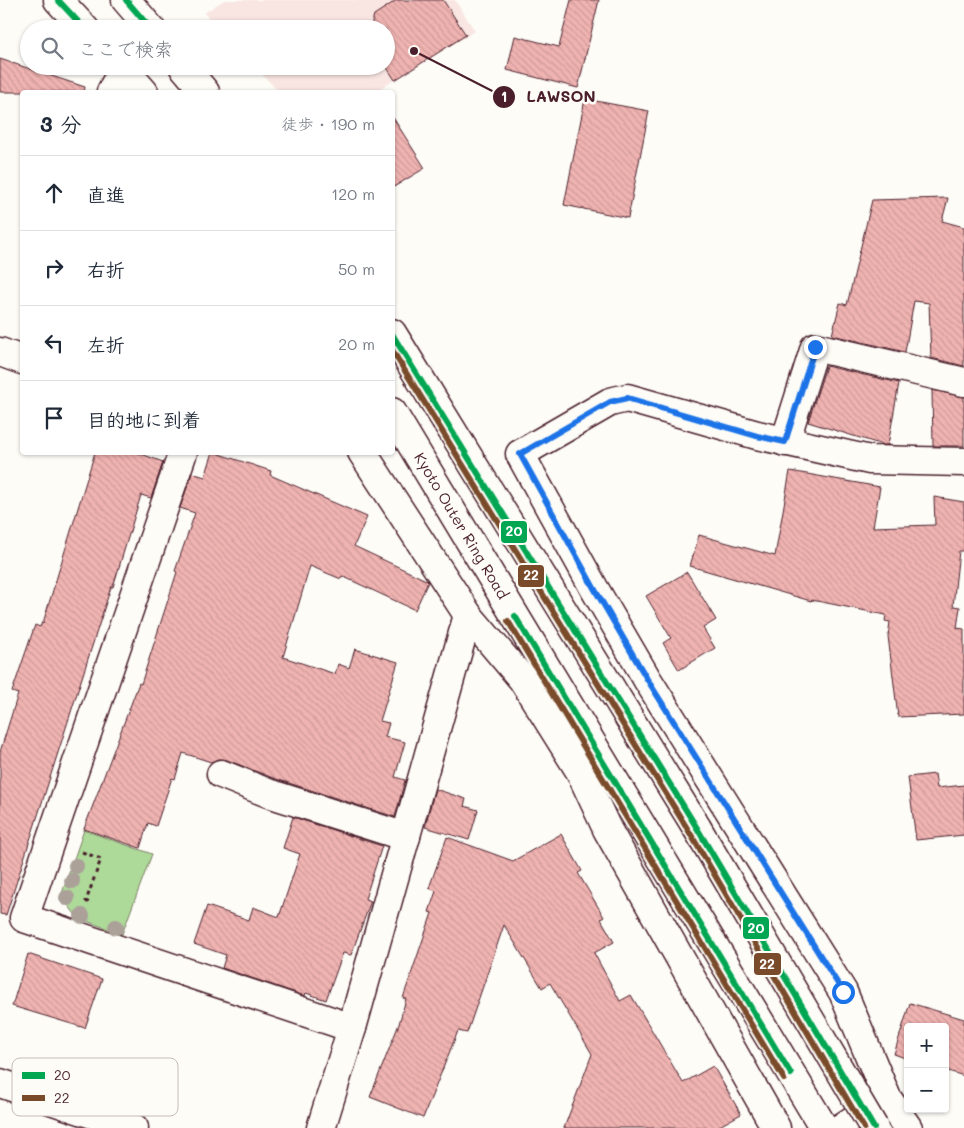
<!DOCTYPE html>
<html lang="ja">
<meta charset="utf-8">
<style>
:root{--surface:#fff;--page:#f6f6f7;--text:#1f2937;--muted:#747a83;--line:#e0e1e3}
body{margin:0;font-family:Mali,"Klee One",sans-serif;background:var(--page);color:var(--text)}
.controls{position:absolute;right:15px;bottom:15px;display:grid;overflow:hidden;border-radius:5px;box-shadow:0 1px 4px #0004}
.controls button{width:45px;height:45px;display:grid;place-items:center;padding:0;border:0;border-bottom:1px solid var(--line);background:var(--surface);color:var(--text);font:25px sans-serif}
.stop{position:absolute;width:15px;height:15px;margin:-11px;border:4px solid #1a73e8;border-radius:50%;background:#fff}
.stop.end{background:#1a73e8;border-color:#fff;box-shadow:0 1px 5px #0008}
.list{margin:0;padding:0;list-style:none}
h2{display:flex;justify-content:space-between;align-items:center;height:65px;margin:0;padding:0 20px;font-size:21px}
h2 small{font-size:16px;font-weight:400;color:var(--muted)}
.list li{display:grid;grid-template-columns:32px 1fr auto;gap:15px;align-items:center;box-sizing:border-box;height:75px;padding:0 20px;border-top:1px solid var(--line)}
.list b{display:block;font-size:19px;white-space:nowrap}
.list em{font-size:16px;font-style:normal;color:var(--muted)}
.icon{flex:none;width:28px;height:28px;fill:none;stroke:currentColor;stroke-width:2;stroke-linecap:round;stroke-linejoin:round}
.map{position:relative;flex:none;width:964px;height:1128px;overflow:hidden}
.search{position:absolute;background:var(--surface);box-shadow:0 1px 4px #0004;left:20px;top:20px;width:375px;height:55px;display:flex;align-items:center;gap:12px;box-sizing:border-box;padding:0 18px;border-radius:28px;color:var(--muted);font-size:19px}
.panel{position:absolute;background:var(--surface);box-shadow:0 1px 4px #0004;left:20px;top:90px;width:375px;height:365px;border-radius:5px}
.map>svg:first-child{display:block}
.built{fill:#f9e6e2}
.green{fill:#adda99;stroke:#7c7c62}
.building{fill:url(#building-back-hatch);stroke:#4a1f2b}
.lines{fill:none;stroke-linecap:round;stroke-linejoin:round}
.minor-casing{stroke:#4a1f2b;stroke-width:31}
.major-casing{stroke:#4a1f2b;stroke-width:31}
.path{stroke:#4a1f2b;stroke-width:3;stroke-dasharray:4 4;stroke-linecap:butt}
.minor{stroke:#fdfcf7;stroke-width:28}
.major{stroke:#fdfcf7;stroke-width:28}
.major-bridge-casing{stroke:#4a1f2b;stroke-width:31;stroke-linecap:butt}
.major-bridge{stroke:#fdfcf7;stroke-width:28}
.bus-1-casing{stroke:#fdfcf7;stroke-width:10}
.bus-2-casing{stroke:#fdfcf7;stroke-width:10}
.bus-1{stroke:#00a651;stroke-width:6}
.bus-2{stroke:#7a4b2a;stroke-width:6}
.tree{fill:#aba199}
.route{stroke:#1a73e8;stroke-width:6}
.labels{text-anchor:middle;stroke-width:5;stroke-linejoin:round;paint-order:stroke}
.street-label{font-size:15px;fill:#4a1f2b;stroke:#fdfcf7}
.key{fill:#fdfcf7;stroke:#c7baba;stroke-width:1}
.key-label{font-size:14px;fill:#4a1f2b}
.leader{fill:none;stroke:#4a1f2b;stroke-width:2}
.callout-dot{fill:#4a1f2b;stroke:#fdfcf7;stroke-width:2}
.mark-label{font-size:15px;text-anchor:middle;font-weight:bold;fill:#fff}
.callout-label{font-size:16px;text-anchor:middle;font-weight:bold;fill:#4a1f2b;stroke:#fdfcf7;stroke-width:5;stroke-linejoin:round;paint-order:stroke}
.line-badge{stroke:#fdfcf7;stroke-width:2}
.badge-label{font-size:14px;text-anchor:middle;font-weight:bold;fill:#fff}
</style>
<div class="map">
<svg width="964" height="1128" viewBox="0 0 964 1128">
<defs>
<pattern id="building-back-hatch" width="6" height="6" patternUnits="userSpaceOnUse" patternTransform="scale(1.25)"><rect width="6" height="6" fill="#efb3b1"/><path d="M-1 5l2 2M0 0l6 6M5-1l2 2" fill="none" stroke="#ce9a98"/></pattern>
</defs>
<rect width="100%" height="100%" fill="#fdfcf7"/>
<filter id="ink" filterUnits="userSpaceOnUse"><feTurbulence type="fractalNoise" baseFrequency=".02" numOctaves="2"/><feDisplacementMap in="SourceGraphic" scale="10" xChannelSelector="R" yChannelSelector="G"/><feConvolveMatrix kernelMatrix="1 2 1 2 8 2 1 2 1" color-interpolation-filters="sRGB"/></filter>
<g filter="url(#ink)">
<!-- built -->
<polygon class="built" points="224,0 455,0 475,31 374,92 279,92 254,66 386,66 386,29 219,29 204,13"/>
<!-- green -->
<polygon class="green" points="84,830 152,854 122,934 78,918 61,896"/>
<!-- building -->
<g class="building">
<polygon points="397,0 443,0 466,35 395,80 386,66 386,29 370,29 374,15"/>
<polygon points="571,0 599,0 578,88 507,70 515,36 559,47"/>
<polygon points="0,59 85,87 84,92 0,92"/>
<polygon points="585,99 649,111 628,218 564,205"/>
<polygon points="392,116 425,168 392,188"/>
<polygon points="948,198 942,221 964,227 964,366 931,358 929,303 914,301 905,352 832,335 840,303 847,305 872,200"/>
<polygon points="826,366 899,383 888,445 883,445 808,422"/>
<polygon points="932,390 964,397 964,446 933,446"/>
<polygon points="95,452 136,452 163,462 151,498 141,495 113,587 111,587 6,915 0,914 0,752 18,694 12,692 35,625 40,627 42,622 43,623"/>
<polygon points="213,452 271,471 270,475 367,517 354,546 426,580 428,582 415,610 342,576 341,579 310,566 283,657 335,674 338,664 349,668 355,649 398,662 380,721 389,723 385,737 405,742 395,777 405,780 395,817 273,778 227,760 218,759 211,762 183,753 175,779 172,778 156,826 148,823 140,848 84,829 139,683 141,684 177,572 175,571 195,513 180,508 192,473 205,477"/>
<polygon points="790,471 880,487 873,527 935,525 934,497 964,502 964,551 959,551 953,606 960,607 957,628 964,629 964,714 898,717 888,636 890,622 885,621 886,615 812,600 811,601 690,566 699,535 775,556"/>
<polygon points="687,572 716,620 703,628 715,648 679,670 663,643 671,638 646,596"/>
<polygon points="935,774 937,788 964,785 964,835 916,840 908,777"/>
<polygon points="435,789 466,799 464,806 478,810 469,840 425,827"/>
<polygon points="293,817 382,846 365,899 371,901 351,955 343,953 326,1000 306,993 305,996 222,968 226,955 194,944 207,906 249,920 253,907 279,917 300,854 283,848"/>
<polygon points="561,834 582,871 578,873 604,917 601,919 614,942 594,953 620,1001 631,995 683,1083 713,1066 741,1114 716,1128 564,1128 592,1054 550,983 542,988 504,925 467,1033 458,1031 423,1118 370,1097 399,1024 406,999 403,998 432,913 429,912 436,891 429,888 447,837 513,861"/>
<polygon points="28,954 102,979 85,1028 12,1006"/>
<polygon points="910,1003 964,1019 964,1076 945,1070 945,1027 908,1027 908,1059 894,1054"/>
</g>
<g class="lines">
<!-- minor casing -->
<g class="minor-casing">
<g id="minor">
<polyline points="111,92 123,69"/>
<polyline points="0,352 22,360"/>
<polyline points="785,442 815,347 964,382"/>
<polyline points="183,452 24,918 352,1028 321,1128"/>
<polyline points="362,452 468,615 523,680 580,771 607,829 776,1128"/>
<polyline points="221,774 268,793 406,837"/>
<polyline points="352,1028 468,615"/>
<polyline points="0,1083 134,1128"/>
<polyline points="841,1128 885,1099"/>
<polyline points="908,1128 887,1098 843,992 647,679 594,588 520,454 610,402 627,398 757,435 870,460 964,462"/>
</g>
</g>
<!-- major casing -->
<g class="major-casing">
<g id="major">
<polyline points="58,0 85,29"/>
<polyline points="126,0 151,29"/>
<polyline points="121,66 144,92"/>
<polyline points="183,66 205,92"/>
<polyline points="392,333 697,828"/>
<polyline points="392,412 824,1128"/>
</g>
</g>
<!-- path -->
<polyline class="path" points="82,852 101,859 86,901 91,904"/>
<!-- minor -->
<use href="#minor" class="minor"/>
<!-- major -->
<use href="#major" class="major"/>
<!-- major-bridge casing -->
<g class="major-bridge-casing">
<polyline id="major-bridge" points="697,828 874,1128"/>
</g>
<!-- major-bridge -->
<use href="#major-bridge" class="major-bridge"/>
<!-- bus-1 casing -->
<g class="bus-1-casing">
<g id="bus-1">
<polyline points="58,0 85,29"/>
<polyline points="126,0 151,29"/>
<polyline points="392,334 697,828 874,1128"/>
<polyline points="515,616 791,1074"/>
</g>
</g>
<!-- bus-2 casing -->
<g class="bus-2-casing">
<g id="bus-2">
<polyline points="392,350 690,833 864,1128"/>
<polyline points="508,621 784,1079"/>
</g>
</g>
<!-- bus-1 -->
<use href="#bus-1" class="bus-1"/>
<!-- bus-2 -->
<use href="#bus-2" class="bus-2"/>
</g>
<!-- trees -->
<g class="tree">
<circle cx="76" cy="866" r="8"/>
<circle cx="72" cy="881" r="8"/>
<circle cx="67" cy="898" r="8"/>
<circle cx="82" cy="916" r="8"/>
<circle cx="116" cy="927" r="8"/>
</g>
</g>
<g class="lines" filter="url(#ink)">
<!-- route -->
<polyline class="route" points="815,347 785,442 757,436 627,398 610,402 520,454 594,588 647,679 843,992"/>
</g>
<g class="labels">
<!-- street labels -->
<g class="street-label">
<text transform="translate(461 526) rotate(59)" y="5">Kyoto Outer Ring Road</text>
</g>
</g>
<!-- legend -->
<rect x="12" y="1058" width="166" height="58" rx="8" class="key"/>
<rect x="22" y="1072" width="23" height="7" fill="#00a651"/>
<rect x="22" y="1095" width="23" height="6" fill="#7a4b2a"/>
<g class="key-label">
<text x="54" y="1080">20</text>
<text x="54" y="1103">22</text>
</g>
<!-- callouts -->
<path class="leader" d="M414 51L504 97"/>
<g class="callout-dot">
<circle cx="414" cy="51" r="5"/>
<circle cx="504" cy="97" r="12"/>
</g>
<g class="mark-label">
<text x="504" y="102">1</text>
</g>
<g class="callout-label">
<text x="561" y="102">LAWSON</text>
</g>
<g class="line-badge">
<rect x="500" y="520" width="28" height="24" rx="5" fill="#00a651"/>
<rect x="517" y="564" width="28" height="24" rx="5" fill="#7a4b2a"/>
<rect x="742" y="916" width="28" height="24" rx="5" fill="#00a651"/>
<rect x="753" y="952" width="29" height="24" rx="5" fill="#7a4b2a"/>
</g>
<g class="badge-label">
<text x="514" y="536">20</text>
<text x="531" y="580">22</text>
<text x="756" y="933">20</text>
<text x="767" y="969">22</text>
</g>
</svg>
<div class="controls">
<button>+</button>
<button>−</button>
</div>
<div class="stop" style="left:843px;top:992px"></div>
<div class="stop end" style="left:815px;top:347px"></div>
<div class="search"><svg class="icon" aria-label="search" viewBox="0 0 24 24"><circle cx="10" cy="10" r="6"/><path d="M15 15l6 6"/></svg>ここで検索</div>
<section class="panel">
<h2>3 分<small>徒歩 · 190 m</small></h2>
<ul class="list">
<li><svg class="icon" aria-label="ahead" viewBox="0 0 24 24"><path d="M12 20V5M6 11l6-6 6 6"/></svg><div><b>直進</b></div><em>120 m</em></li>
<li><svg class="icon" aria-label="right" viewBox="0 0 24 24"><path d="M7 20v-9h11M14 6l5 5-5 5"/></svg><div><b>右折</b></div><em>50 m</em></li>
<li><svg class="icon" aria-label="left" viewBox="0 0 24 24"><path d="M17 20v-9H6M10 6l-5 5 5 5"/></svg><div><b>左折</b></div><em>20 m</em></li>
<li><svg class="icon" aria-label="arrive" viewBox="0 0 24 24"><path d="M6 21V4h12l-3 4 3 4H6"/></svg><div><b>目的地に到着</b></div></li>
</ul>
</section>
</div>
